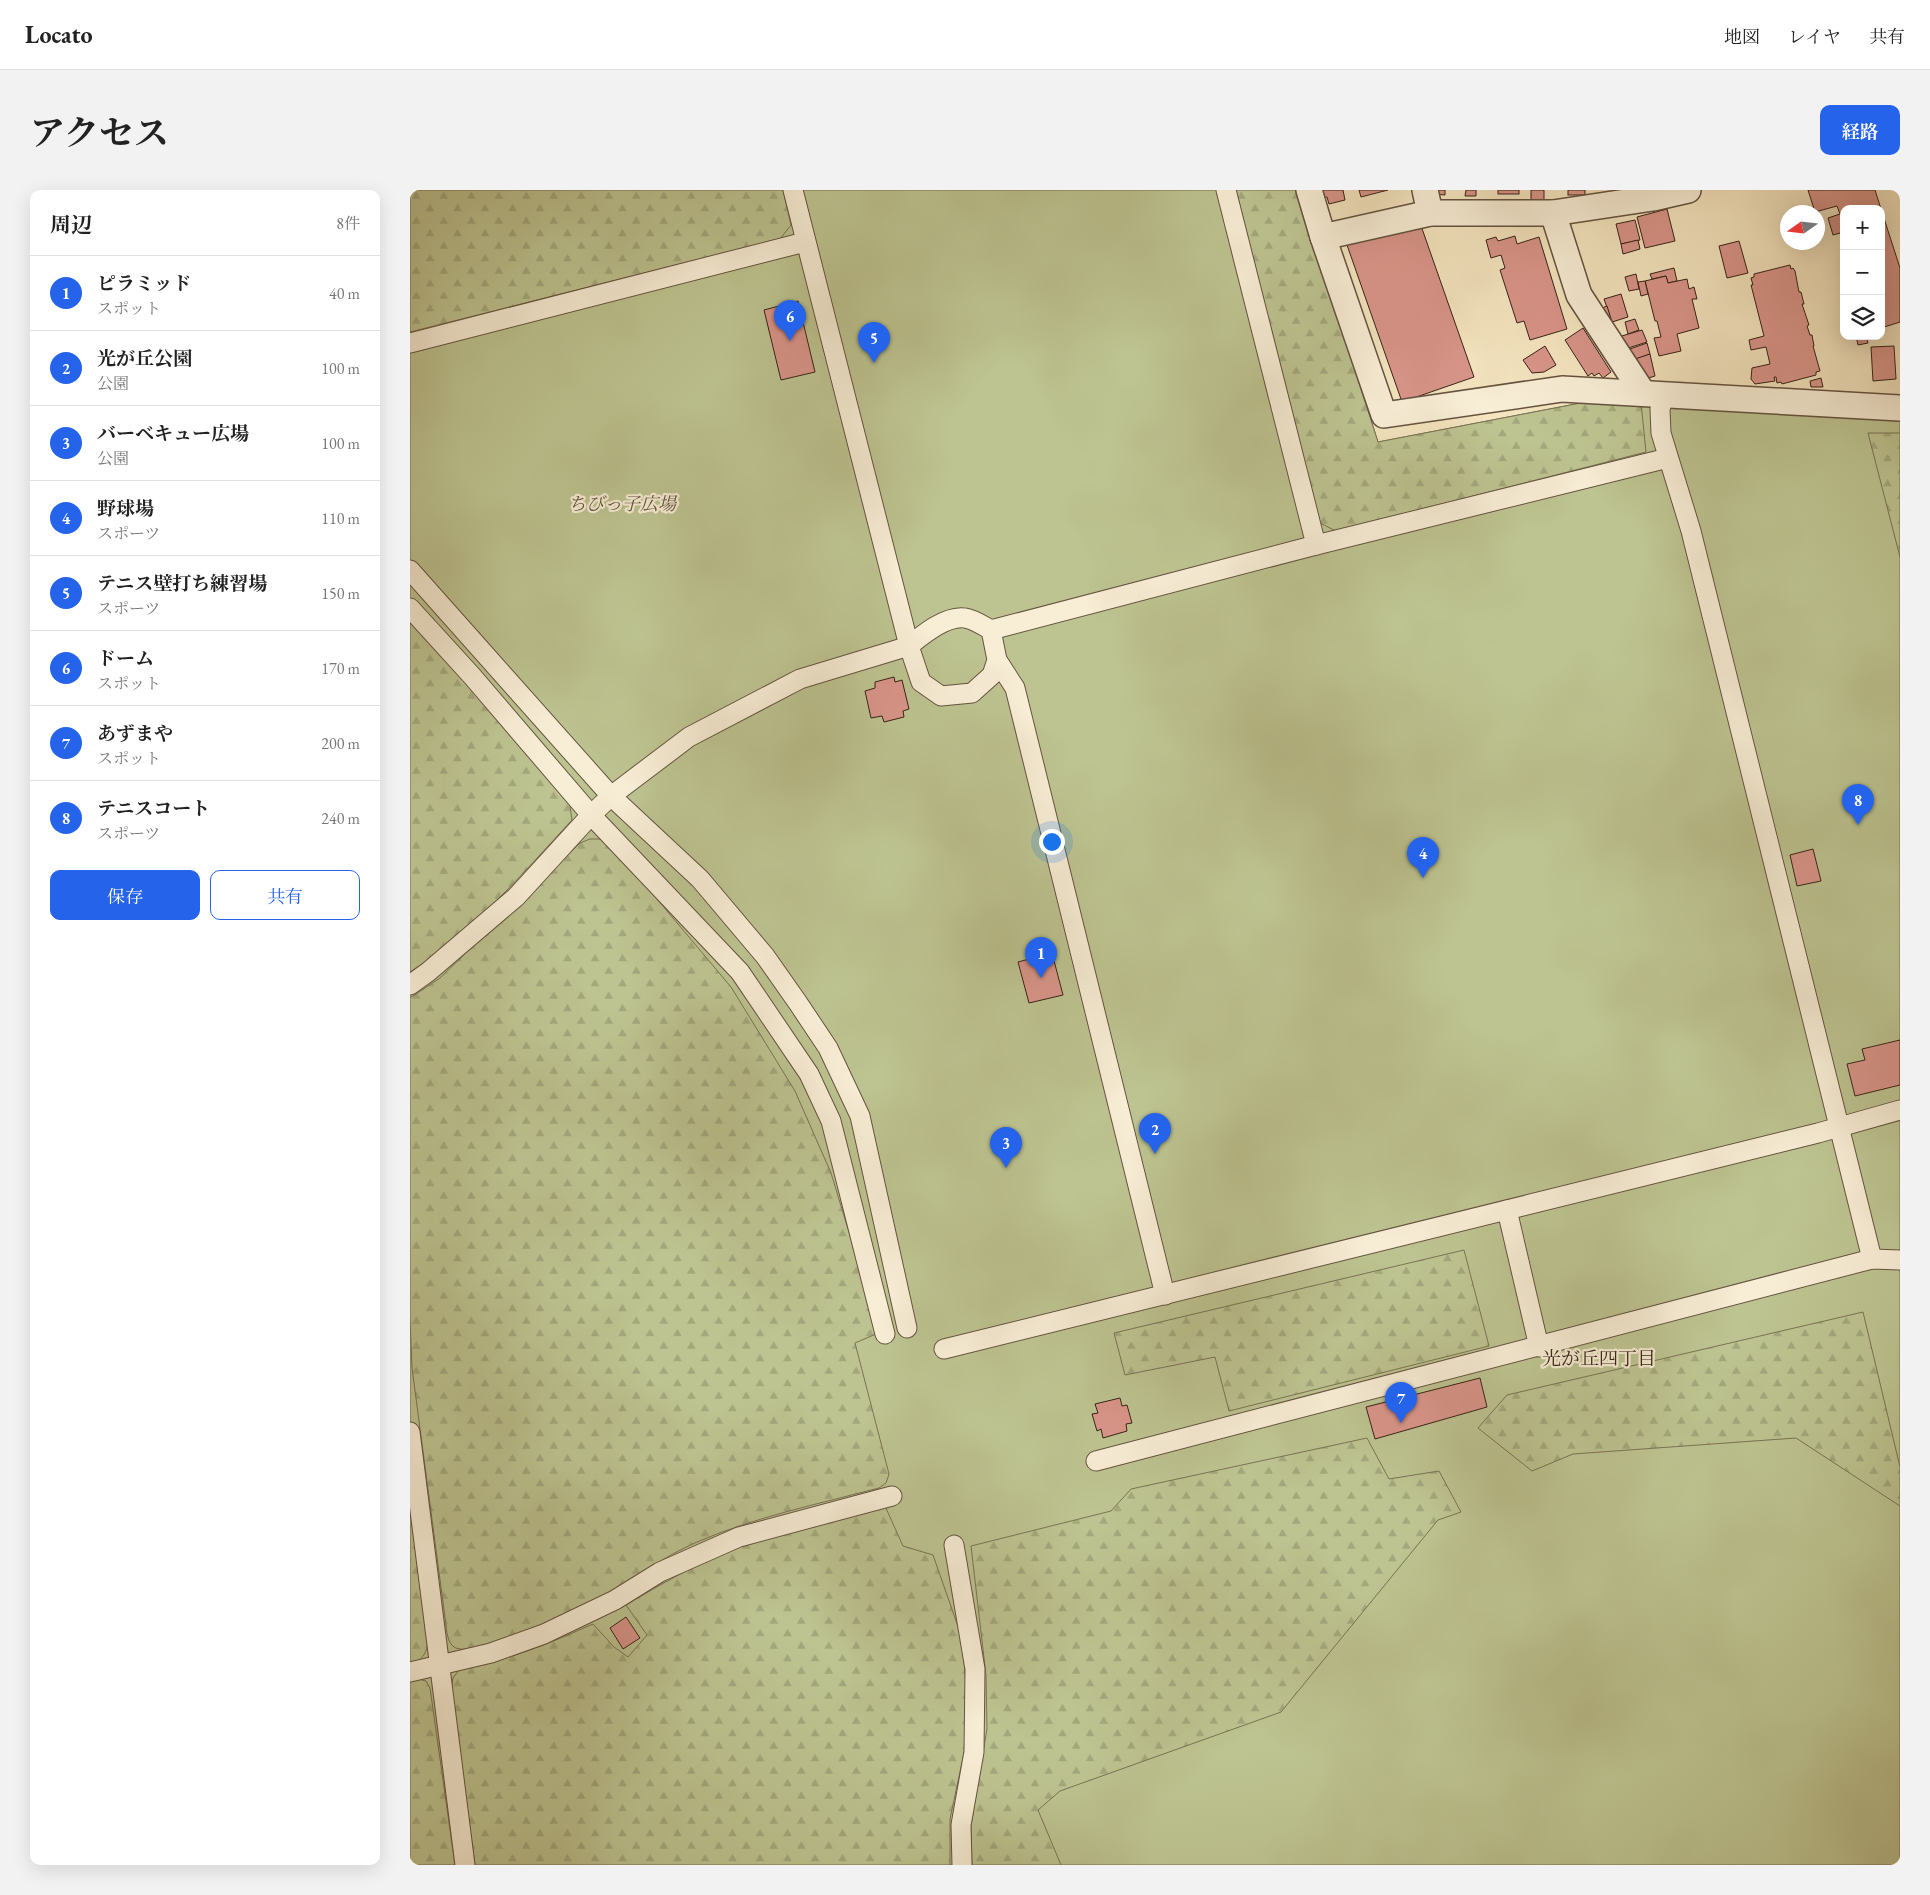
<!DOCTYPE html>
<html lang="ja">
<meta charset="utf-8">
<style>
:root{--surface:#fff;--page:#f2f2f2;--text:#222;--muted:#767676;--line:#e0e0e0;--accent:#2563eb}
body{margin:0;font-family:"EB Garamond","Noto Serif JP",serif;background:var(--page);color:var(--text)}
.controls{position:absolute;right:15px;top:15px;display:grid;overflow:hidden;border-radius:10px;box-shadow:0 5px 20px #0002}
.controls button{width:45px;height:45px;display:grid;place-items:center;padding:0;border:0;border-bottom:1px solid var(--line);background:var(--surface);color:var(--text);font:25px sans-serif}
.compass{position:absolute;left:1370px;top:15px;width:45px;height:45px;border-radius:50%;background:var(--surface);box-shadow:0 5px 20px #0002;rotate:256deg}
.you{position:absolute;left:641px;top:651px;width:18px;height:18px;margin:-12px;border:4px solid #fff;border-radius:50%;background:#1a73e8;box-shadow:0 0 0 8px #1a73e833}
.badge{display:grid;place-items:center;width:32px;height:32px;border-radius:50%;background:var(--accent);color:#fff;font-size:16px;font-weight:700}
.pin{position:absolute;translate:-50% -41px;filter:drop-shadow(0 1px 2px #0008)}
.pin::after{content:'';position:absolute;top:26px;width:18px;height:15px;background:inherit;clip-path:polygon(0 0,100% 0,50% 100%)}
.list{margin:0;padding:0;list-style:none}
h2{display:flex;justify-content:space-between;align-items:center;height:65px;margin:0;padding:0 20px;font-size:21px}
h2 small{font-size:16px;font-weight:400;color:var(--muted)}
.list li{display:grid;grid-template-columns:32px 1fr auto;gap:15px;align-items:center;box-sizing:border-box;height:75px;padding:0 20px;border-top:1px solid var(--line)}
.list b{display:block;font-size:19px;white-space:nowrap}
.list p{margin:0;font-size:16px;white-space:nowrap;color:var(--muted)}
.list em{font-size:16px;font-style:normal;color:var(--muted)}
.actions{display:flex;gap:10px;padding:15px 20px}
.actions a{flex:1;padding:11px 0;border:1px solid var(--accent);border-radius:10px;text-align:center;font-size:18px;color:var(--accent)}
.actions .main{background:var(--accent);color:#fff}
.icon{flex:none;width:28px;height:28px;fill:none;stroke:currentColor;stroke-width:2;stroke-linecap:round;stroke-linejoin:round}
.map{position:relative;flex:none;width:1490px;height:1675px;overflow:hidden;border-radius:10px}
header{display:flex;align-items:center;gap:30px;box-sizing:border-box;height:70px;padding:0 25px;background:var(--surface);border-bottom:1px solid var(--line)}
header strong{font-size:24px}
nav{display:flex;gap:28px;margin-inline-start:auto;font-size:18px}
.intro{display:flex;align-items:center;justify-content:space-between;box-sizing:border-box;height:120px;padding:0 30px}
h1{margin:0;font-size:35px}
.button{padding:12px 22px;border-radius:10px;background:var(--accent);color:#fff;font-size:18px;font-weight:700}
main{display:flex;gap:30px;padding:0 30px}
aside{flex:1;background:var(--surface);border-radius:10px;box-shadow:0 5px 20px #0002}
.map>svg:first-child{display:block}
.green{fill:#bdc491;stroke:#7a7354}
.forest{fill:url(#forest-firs);stroke:#7a7354}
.building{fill:#d9958a;stroke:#372217}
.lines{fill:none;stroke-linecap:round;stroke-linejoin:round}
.pedestrian-casing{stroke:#665341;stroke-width:21}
.minor-casing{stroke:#665341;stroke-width:28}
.pedestrian{stroke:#f8eed6;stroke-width:19}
.minor{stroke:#f8eed6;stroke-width:25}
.labels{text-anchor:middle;stroke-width:4.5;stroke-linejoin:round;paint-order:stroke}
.park-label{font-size:18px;font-style:italic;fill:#5f533c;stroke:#f8eed6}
.neighbourhood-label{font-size:19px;fill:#372217;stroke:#f8eed6}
</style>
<header>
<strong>Locato</strong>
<nav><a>地図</a><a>レイヤ</a><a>共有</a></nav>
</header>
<div class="intro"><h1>アクセス</h1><a class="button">経路</a></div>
<main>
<aside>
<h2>周辺<small>8件</small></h2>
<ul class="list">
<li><span class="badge">1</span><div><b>ピラミッド</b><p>スポット</p></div><em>40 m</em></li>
<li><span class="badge">2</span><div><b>光が丘公園</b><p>公園</p></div><em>100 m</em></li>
<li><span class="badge">3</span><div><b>バーベキュー広場</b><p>公園</p></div><em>100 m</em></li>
<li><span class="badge">4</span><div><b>野球場</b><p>スポーツ</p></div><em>110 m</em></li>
<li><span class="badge">5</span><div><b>テニス壁打ち練習場</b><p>スポーツ</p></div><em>150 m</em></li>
<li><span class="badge">6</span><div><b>ドーム</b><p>スポット</p></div><em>170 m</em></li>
<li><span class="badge">7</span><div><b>あずまや</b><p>スポット</p></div><em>200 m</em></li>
<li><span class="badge">8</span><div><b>テニスコート</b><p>スポーツ</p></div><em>240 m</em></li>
</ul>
<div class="actions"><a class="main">保存</a><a>共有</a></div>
</aside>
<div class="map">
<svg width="1490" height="1675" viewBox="0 0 1490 1675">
<defs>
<pattern id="forest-firs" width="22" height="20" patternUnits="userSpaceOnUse" patternTransform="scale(1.25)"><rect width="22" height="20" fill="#bdc491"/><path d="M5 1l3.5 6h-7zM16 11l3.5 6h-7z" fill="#a3a87c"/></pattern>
</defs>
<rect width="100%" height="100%" fill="#f4e5c0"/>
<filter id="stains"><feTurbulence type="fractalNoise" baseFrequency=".004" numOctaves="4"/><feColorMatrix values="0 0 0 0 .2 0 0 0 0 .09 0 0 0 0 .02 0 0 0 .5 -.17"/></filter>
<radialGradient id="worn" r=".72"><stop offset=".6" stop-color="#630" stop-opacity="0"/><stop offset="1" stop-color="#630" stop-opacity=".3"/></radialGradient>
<!-- green -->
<polygon class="green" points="0,0 887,0 968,252 1176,212 1490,223 1490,1675 0,1675"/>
<!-- forest -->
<g class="forest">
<polygon points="0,0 373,0 381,35 370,49 0,142"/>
<polygon points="826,0 887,0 968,252 1176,212 1231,213 1236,262 926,341 910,333"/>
<polygon points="1458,243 1490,243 1490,367"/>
<path d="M 0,430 L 159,609 L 162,630 C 112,684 63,742 0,782 Z"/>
<path d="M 180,649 L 190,649 L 199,652 L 321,797 L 385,901 L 421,983 L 441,1049 L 466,1144 L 445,1153 L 479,1284 L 476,1293 L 469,1298 C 408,1314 345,1327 287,1352 C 253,1367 223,1389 191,1407 C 161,1423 130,1436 97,1448 C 84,1453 65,1461 50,1459 C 38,1458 37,1444 36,1435 L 2,1178 L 0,1129 L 0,808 L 30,788 L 170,653 Z"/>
<polygon points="1054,1060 1079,1156 819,1221 805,1167 715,1185 704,1143"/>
<polygon points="1453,1122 1490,1277 1490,1316 1386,1248 1163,1264 1122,1281 1068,1238 1097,1205"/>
<polygon points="957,1248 979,1289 1029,1281 1051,1322 1028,1330 871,1522 650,1601 628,1620 651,1675 562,1675 561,1636 577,1539 576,1485 561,1356 701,1321 721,1299"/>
<path d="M 475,1316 L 493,1356 L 523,1365 L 552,1448 L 556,1495 L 555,1558 L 540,1629 L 540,1675 L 65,1675 L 41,1500 L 43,1488 L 49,1480 C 99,1470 138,1454 183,1434 L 204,1457 L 218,1467 L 237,1445 L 216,1415 C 251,1394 286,1374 324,1359 C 373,1341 425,1330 475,1316 Z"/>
<path d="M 0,1321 L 18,1449 C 17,1462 14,1470 0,1474 Z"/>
<polygon points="8,1489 16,1491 20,1498 45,1675 0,1675 0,1491"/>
</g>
<!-- building -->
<g class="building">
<polygon points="906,0 933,0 935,10 919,14 917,7 909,9"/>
<polygon points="949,0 978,0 951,7"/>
<polygon points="1023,0 1035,0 1035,5 1023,4"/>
<polygon points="1056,0 1066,0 1066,6 1055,6"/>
<rect x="1088" y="0" width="21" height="4"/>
<polygon points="1121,0 1134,0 1134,10 1121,11"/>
<rect x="1158" y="0" width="17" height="5"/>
<polygon points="1398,0 1465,0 1471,19 1434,19 1434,42 1423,45 1418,28 1430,24 1427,16 1405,22"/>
<polygon points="1257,19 1265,51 1235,58 1227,27"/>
<polygon points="1471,19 1490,78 1490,132 1471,138"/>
<polygon points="1009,30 1064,187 992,212 937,55"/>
<polygon points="1225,30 1230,50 1211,54 1206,34"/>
<polygon points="1105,46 1107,54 1129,47 1157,139 1120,150 1114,131 1107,133 1090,80 1095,78 1091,65 1081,68 1076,50 1086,47 1088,51"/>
<polygon points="1228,50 1230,59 1213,64 1211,54"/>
<polygon points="1329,51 1338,83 1317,88 1309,56"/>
<polygon points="1380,75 1381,79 1383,78 1385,81 1389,102 1391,102 1394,114 1392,114 1399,135 1397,136 1400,145 1402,145 1404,156 1403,156 1410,181 1406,182 1406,185 1372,194 1371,192 1367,193 1366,187 1364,187 1365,191 1345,194 1341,189 1342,178 1360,174 1356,157 1341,160 1339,150 1354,146 1341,95 1343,95 1341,88 1344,87 1344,84"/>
<polygon points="1264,78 1267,91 1258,93 1256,86 1242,89 1240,84"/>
<polygon points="1226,84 1229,99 1219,101 1215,87"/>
<polygon points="1256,86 1258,93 1277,89 1279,99 1284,97 1287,109 1282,109 1289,138 1267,144 1271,161 1249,166 1244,148 1251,147 1247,131 1245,131 1235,91"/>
<polygon points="1235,91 1238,104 1231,106 1228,92"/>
<polygon points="1211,104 1218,127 1202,132 1194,109"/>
<polygon points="388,111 405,182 371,190 354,120"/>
<polygon points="1197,116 1202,132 1195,134 1190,119"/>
<polygon points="1225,129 1229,140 1218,144 1215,132"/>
<polygon points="1173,138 1201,182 1193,188 1189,183 1184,186 1182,183 1178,186 1155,150"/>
<polygon points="1232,140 1237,152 1209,161 1205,148"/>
<polygon points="1446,146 1456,146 1458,153 1448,155"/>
<polygon points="1237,153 1240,164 1221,171 1214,161"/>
<polygon points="1135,156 1146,175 1134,182 1122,183 1113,170"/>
<polygon points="1484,156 1486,189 1463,191 1461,157"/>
<polygon points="1240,164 1245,186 1235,189 1225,169"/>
<polygon points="1411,188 1413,197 1401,197 1400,191"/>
<polygon points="484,487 485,492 492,490 499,519 493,521 494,527 474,532 472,526 461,528 455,501 465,498 465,492"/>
<polygon points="1403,659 1411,691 1387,696 1380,665"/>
<polygon points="642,763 653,805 619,813 608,772"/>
<polygon points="1490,850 1490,895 1445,906 1437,874 1455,870 1452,859"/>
<polygon points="1070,1188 1077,1217 965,1249 956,1217"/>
<polygon points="710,1208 712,1216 717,1215 722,1233 716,1234 717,1241 693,1248 691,1239 687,1241 682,1224 688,1223 685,1214"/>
<polygon points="216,1427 230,1448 213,1459 200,1438"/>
</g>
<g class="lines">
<!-- pedestrian casing -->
<g class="pedestrian-casing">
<g id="pedestrian">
<polyline points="816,0 906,355"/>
<polyline points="0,153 395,52"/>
<polyline points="1255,204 1250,219 1251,243 1281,341 1462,1069"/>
<polyline points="0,380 201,606 290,689 355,766 388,813 418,858 450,926 497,1138"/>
<polyline points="0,418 62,486 181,625 330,782 399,884 421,931 475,1144"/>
<path d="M 581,440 L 587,470 L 582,485 L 562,503 L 531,506 L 511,492 L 499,456 C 512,445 536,425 555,428 C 563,429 574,436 581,440 L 906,355 L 1258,268"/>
<polyline points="587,470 605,498 755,1105"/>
<polyline points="0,795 18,782 106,707 181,625 201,606 279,547 390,489 499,456 383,0"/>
<polyline points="1097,1020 1129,1157"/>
<polyline points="534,1159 1408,943 1490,920"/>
<polyline points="0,1242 55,1675"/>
<polyline points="686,1271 1462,1069 1490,1070"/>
<polyline points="544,1355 565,1479 564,1562 551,1635 552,1675"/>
<polyline points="0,1482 81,1463 134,1444 205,1410 250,1382 329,1347 482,1306"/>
</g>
</g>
<!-- minor casing -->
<g class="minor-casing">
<g id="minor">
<polyline points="899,0 913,47 974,225 1152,199 1490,218"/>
<polyline points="1015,0 1020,23"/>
<polyline points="1143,23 1169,105 1233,203"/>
<polyline points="913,47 1020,23 1143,23 1243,8 1278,0"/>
</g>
</g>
<!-- pedestrian -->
<use href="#pedestrian" class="pedestrian"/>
<!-- minor -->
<use href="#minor" class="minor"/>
</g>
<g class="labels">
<!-- park labels -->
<g class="park-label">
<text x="212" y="320">ちびっ子広場</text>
</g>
<!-- neighbourhood labels -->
<g class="neighbourhood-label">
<text x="1189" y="1175">光が丘四丁目</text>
</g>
</g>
<rect width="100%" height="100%" filter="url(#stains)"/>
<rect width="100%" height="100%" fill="url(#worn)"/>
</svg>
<div class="controls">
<button>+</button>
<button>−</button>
<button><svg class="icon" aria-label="layers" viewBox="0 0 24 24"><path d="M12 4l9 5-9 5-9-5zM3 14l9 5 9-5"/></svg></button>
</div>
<svg class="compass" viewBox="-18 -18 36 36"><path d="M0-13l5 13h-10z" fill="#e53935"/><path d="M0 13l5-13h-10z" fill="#767676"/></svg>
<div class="you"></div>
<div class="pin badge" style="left:631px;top:788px">1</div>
<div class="pin badge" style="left:745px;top:964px">2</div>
<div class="pin badge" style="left:596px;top:978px">3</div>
<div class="pin badge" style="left:1013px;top:688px">4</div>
<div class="pin badge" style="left:464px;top:173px">5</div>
<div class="pin badge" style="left:380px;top:151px">6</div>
<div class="pin badge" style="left:991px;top:1233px">7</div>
<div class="pin badge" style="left:1448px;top:635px">8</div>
</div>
</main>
